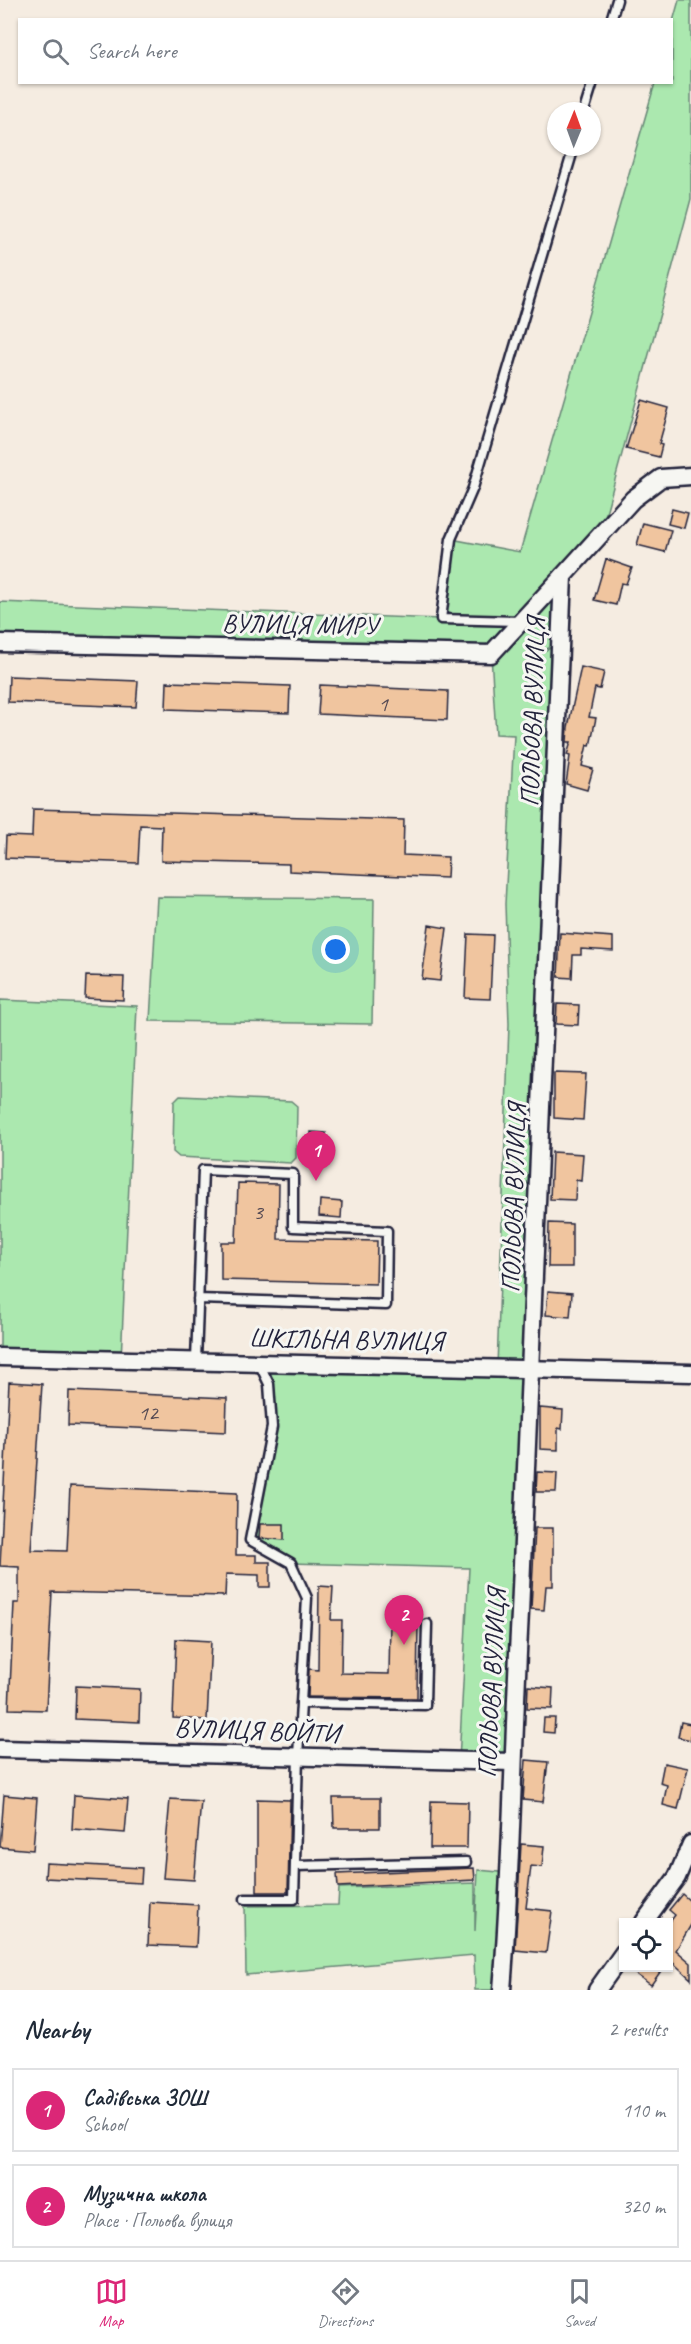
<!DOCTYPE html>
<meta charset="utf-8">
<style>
:root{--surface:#fff;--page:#f2f2f3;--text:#1f2937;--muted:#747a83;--line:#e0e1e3;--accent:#db2777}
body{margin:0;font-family:Caveat,sans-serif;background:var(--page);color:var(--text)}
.controls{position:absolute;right:18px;bottom:18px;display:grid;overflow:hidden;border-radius:0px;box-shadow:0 2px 4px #0004}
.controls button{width:54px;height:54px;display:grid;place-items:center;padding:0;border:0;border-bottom:2px solid var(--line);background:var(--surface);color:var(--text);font:30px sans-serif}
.compass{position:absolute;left:547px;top:102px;width:54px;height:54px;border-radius:50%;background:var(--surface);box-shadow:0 2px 4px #0004;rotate:1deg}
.you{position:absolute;left:336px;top:950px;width:21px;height:21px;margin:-15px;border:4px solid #fff;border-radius:50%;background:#1a73e8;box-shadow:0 0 0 9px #1a73e833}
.badge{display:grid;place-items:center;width:39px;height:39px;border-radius:50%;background:var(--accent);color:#fff;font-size:20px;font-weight:700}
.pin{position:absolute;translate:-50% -50px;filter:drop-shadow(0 2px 3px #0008)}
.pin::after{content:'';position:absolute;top:32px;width:21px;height:18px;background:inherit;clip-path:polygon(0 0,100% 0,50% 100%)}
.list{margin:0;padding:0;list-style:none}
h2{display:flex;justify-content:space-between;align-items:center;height:78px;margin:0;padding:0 24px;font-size:26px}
h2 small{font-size:20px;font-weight:400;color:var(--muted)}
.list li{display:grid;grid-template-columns:39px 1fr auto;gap:18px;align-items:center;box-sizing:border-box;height:84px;margin:0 12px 12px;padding:0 12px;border:2px solid var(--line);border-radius:0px}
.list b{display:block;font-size:22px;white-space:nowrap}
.list p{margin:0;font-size:20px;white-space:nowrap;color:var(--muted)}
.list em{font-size:20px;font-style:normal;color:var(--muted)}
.icon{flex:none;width:33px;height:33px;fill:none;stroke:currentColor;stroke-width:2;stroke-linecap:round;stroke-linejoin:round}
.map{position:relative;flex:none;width:691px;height:1990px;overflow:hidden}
.search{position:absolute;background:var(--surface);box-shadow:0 2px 4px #0004;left:18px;right:18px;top:18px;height:66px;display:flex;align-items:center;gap:15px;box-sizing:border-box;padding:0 21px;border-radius:0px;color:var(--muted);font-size:22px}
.sheet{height:270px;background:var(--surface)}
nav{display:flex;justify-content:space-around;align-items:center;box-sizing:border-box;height:84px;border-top:2px solid var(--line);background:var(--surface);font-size:16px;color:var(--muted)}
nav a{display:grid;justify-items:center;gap:3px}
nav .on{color:var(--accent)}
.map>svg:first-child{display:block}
.green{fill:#abe8af;stroke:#668575;stroke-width:1.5}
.building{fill:#f0c59f;stroke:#22223b;stroke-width:1.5}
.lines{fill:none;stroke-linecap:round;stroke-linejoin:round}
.lane-casing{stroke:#22223b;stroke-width:13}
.street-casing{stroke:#22223b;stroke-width:21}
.lane{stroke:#f6f6f2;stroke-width:8}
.street{stroke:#f6f6f2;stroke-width:16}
.labels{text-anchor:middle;stroke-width:6;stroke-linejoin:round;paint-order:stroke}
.number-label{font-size:22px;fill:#564b54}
.street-label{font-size:26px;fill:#22223b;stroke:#f6f6f2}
</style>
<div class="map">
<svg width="691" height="1990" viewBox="0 0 691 1990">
<rect width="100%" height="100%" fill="#f5ece1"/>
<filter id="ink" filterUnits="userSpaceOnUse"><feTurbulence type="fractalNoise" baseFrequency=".0167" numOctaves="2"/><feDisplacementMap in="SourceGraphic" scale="12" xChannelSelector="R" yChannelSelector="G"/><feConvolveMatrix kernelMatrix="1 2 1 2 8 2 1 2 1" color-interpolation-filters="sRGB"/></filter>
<g filter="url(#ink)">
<!-- green -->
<g class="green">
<polygon points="679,0 691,0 691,199 600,535 563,576 558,644 537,653 560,645 512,1762 459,1761 469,1568 291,1563 250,1540 272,1427 269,1384 259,1363 497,1367 509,1024 505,904 514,735 496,734 491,655 0,643 0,602 440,619 451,539 520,552 655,83 672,82 672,25"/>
<polygon points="157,897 374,899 372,1024 150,1021"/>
<polygon points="0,1000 137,1006 121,1360 0,1357"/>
<polygon points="180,1096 291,1101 297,1106 296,1158 291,1163 179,1157 173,1152 174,1102"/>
<polygon points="478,1870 509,1873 502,1990 475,1990 474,1955 246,1975 245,1906 338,1905 339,1888 475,1883 475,1931"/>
</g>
<!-- building -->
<g class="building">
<polygon points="641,400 669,408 659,444 662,445 659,457 626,449"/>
<polygon points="672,509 688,513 684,528 668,524"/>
<polygon points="643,523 671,530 665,552 637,545"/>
<polygon points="606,559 632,568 626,584 621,583 616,605 594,600"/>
<polygon points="581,667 604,672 600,689 595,688 589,717 596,718 590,746 587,745 582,766 593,769 587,790 566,784 570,756 567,755 571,742 567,742 568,727"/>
<polygon points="9,676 138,681 136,707 8,702"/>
<polygon points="167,682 290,686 289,713 166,709"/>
<polygon points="320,685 448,691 447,720 318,714"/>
<polygon points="33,809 404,820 403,855 448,857 447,878 289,871 289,864 161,861 162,826 140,825 138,863 5,858 6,836 32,837"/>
<polygon points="429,925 447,928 440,981 422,979"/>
<polygon points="560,933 613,937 613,951 581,949 581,955 573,955 572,978 558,977"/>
<polygon points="468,934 493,935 490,999 465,998"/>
<polygon points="86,976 124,977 123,1000 85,998"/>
<polygon points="557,1004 579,1005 578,1025 556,1024"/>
<polygon points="554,1073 586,1074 583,1120 554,1118"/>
<polygon points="311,1132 326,1133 326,1146 311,1146"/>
<polygon points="552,1152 583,1154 581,1181 576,1180 575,1200 550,1199"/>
<polygon points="238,1183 279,1184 278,1239 377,1241 376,1284 221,1280 221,1242 236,1242"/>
<polygon points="320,1200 342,1202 341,1218 319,1216"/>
<polygon points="549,1223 572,1224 572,1267 548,1267"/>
<polygon points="548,1291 572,1293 570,1317 546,1315"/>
<polygon points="9,1382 42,1384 31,1550 67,1551 70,1486 237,1493 236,1555 256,1555 256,1562 270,1562 270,1587 259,1587 259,1575 226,1574 225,1596 52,1592 46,1710 9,1709 14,1603 19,1603 19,1567 0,1566"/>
<polygon points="69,1391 227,1398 226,1432 68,1425"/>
<polygon points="540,1408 563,1410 562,1429 558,1428 558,1450 540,1449"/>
<polygon points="537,1472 557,1473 556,1492 536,1492"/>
<polygon points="260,1524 284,1524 284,1540 259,1538"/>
<polygon points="535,1528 553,1528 553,1586 546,1586 544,1610 531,1609"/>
<polygon points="319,1586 333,1587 331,1620 342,1620 341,1673 389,1674 390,1621 418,1621 417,1698 308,1697 309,1669 318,1670"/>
<polygon points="176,1639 211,1641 207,1720 173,1718"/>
<polygon points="76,1686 140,1689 139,1722 75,1719"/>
<polygon points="528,1686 553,1688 552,1709 527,1708"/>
<polygon points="544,1718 555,1718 554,1733 543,1732"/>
<polygon points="681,1722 691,1724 691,1740 678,1737"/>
<polygon points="526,1760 548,1762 543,1802 523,1800"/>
<polygon points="664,1763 688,1768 678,1809 663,1805 667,1785 660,1783"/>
<polygon points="4,1795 37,1798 33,1850 0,1847"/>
<polygon points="74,1795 128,1799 125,1833 72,1829"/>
<polygon points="333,1798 380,1798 380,1828 334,1828"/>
<polygon points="170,1799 201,1801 194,1880 163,1878"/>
<polygon points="257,1799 290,1800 288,1892 257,1892"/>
<polygon points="431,1801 468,1802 467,1848 430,1848"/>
<polygon points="521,1844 544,1846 542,1867 531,1866 526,1908 552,1911 546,1953 515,1950"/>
<polygon points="46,1863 142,1868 141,1883 45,1878"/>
<polygon points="474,1868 475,1880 338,1887 337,1874"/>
<polygon points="682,1894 691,1902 691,1925 676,1950 691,1963 691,1979 669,1959 669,1923 675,1915 669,1910"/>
<polygon points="150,1902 198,1905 196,1947 148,1945"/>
<polygon points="627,1968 663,1968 651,1985"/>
</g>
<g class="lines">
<!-- lane casing -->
<g class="lane-casing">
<g id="lane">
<polyline points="611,20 617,0"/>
<polyline points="584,111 593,82"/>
<polyline points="521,621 441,619 451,539 473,488 574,147"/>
<polyline points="196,1361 203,1170 293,1174 293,1227 387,1231 386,1305 198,1299"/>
<polyline points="301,1703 425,1705 427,1624"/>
<polyline points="295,1866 466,1862"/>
<polyline points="245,1899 294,1899 298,1756 307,1598 291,1563 250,1540 272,1427 269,1384 259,1363"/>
</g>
</g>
<!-- street casing -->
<g class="street-casing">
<g id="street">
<polyline points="0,643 491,654 563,576"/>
<polyline points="0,1357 691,1373"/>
<polyline points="0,1749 512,1762"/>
<polyline points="644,1922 677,1877 691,1844"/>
<path d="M 502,1990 C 512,1865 513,1739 520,1613 C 537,1268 550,922 563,576 L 633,499 L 661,478 L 691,476"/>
<polyline points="597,1990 624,1952"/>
</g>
</g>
<!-- lane -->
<use href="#lane" class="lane"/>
<!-- street -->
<use href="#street" class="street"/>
</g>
</g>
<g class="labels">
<!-- number labels -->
<g class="number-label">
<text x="383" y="711">1</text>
<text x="258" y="1219">3</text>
<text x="148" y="1420">12</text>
</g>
<!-- street labels -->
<g class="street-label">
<text transform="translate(300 624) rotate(1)" y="9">ВУЛИЦЯ МИРУ</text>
<text transform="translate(532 712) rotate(-88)" y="9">ПОЛЬОВА ВУЛИЦЯ</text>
<text transform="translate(513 1198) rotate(-88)" y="9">ПОЛЬОВА ВУЛИЦЯ</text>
<text transform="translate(346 1339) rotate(1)" y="9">ШКІЛЬНА ВУЛИЦЯ</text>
<text transform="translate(491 1683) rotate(-87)" y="9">ПОЛЬОВА ВУЛИЦЯ</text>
<text transform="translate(257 1730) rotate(2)" y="9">ВУЛИЦЯ ВОЙТИ</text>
</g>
</g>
</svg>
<div class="controls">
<button><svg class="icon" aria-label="locate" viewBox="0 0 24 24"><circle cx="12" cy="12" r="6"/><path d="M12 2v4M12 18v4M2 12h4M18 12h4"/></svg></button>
</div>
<svg class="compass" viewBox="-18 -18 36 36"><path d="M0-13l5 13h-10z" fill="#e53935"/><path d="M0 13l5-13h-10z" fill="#747a83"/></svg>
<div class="you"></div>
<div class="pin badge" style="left:316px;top:1181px">1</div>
<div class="pin badge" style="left:404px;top:1645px">2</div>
<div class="search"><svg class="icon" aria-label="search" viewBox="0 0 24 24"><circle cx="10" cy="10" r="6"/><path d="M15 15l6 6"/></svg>Search here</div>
</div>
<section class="sheet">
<h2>Nearby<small>2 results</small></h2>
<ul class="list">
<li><span class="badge">1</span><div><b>Садівська ЗОШ</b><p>School</p></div><em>110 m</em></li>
<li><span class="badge">2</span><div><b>Музична школа</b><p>Place · Польова вулиця</p></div><em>320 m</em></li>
</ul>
</section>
<nav>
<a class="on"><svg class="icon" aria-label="map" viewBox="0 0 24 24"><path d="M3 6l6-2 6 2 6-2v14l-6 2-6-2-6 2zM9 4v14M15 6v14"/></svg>Map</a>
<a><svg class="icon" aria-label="directions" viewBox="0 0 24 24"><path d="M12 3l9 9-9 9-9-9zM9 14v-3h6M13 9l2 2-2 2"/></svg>Directions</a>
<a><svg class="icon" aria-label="saved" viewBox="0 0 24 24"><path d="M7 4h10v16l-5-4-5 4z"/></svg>Saved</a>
</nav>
